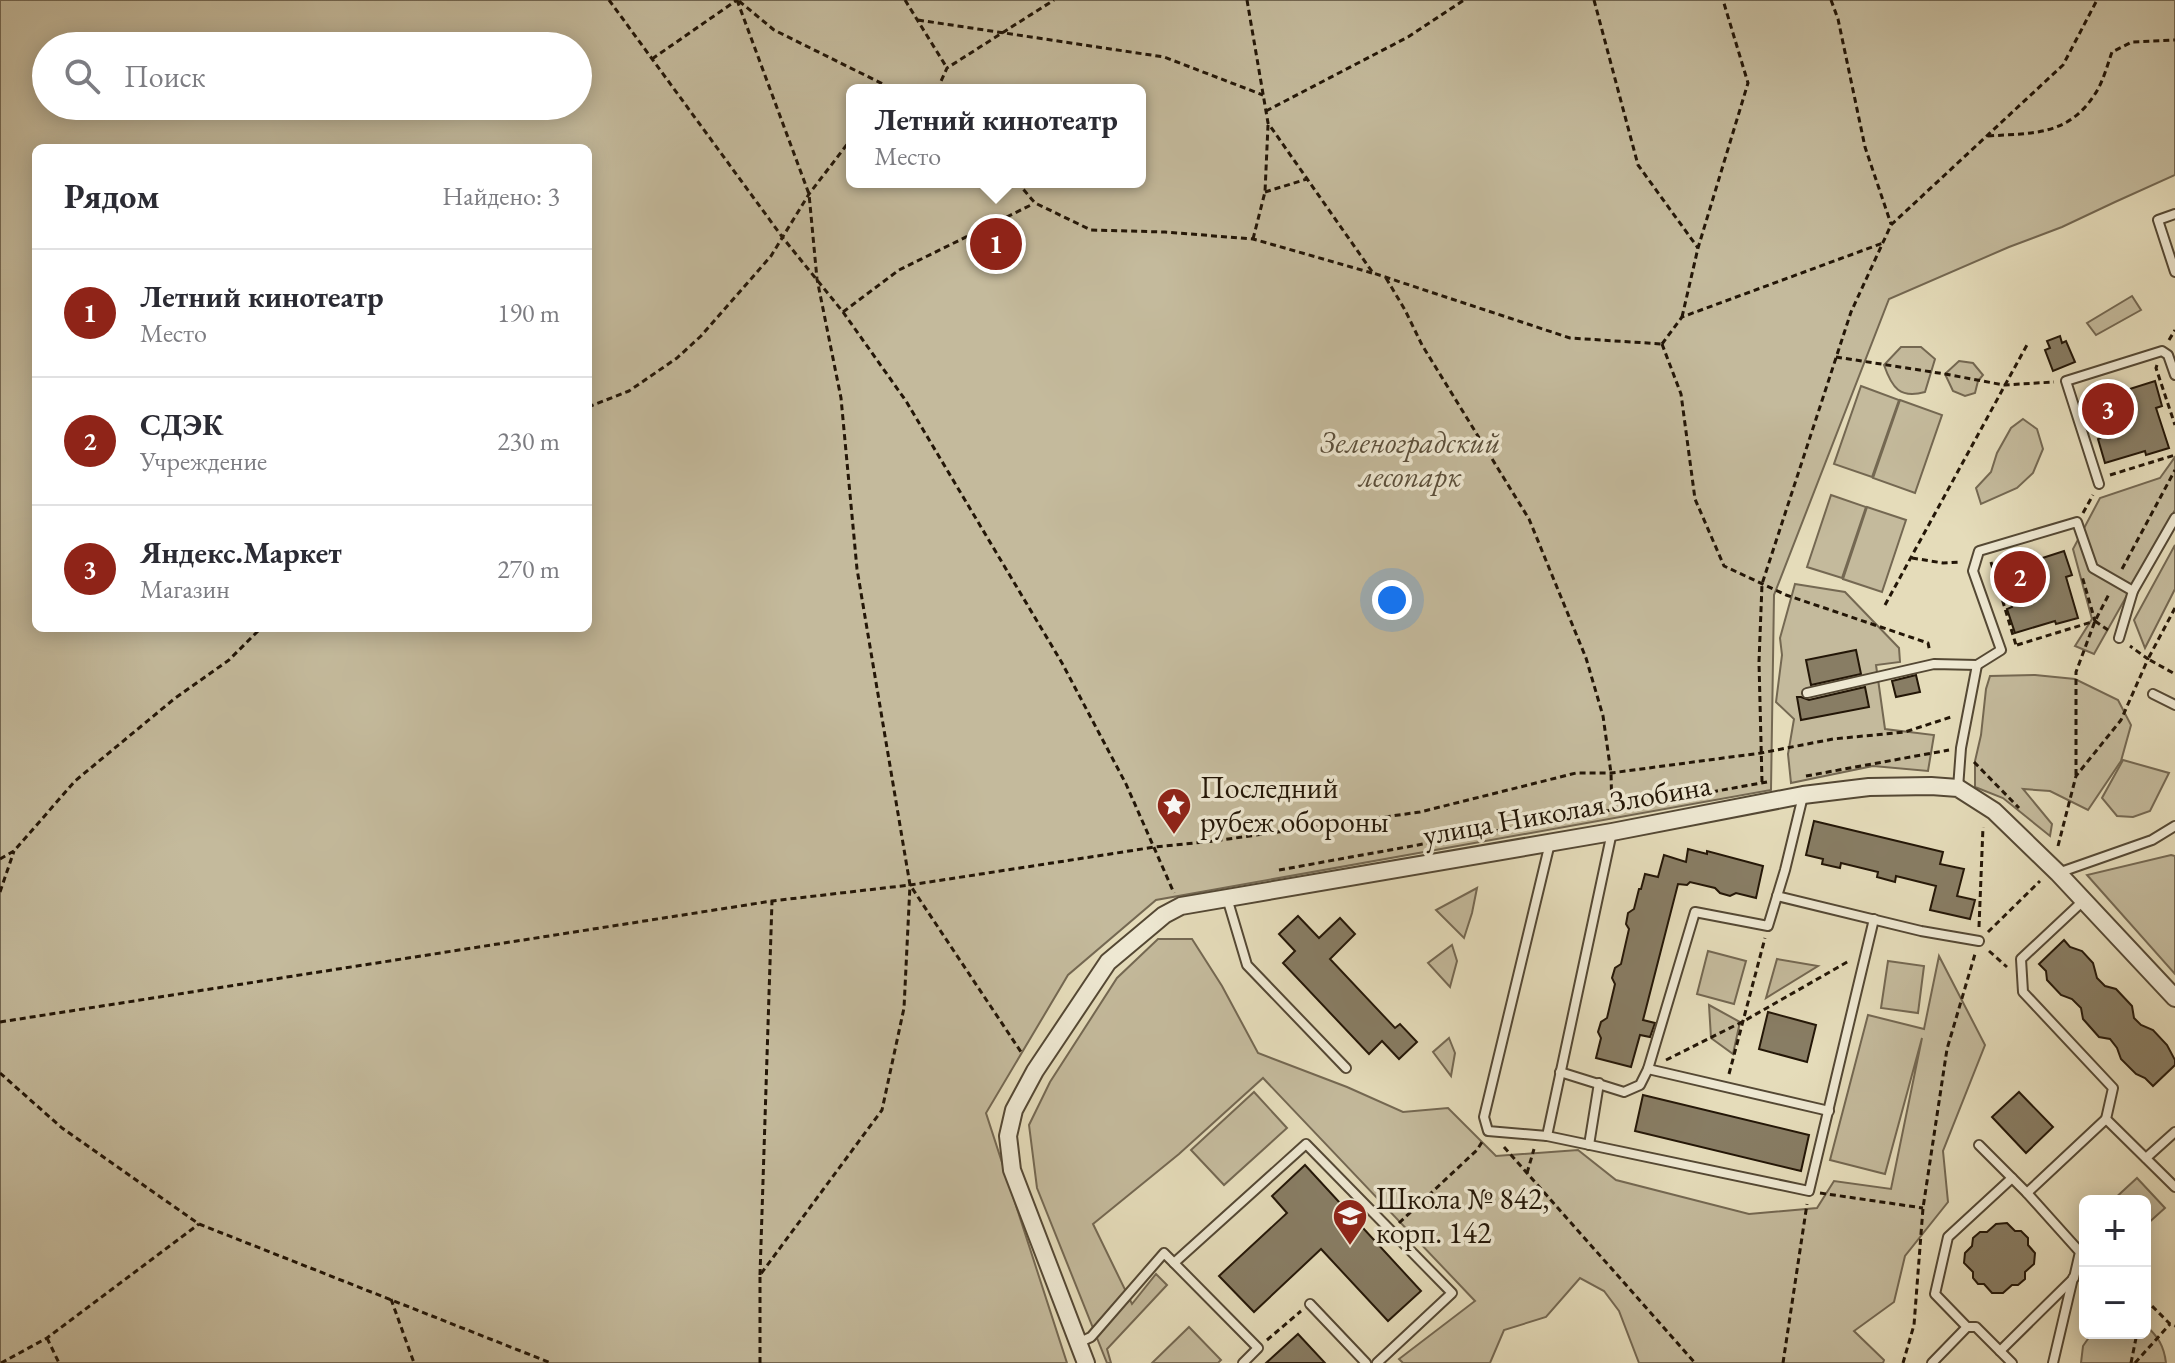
<!DOCTYPE html>
<html lang="ru">
<meta charset="utf-8">
<style>
:root{--surface:#fff;--page:#f7f7f7;--text:#2b2b33;--muted:#7c7c81;--line:#e1e1e2;--accent:#8f2418}
body{margin:0;font-family:"EB Garamond",serif;background:var(--page);color:var(--text)}
.controls{position:absolute;right:24px;bottom:24px;display:grid;overflow:hidden;border-radius:12px;box-shadow:0 4px 20px #0003}
.controls button{width:72px;height:72px;display:grid;place-items:center;padding:0;border:0;border-bottom:2px solid var(--line);background:var(--surface);color:var(--text);font:40px sans-serif}
.you{position:absolute;left:1392px;top:600px;width:28px;height:28px;margin:-20px;border:6px solid #fff;border-radius:50%;background:#1a73e8;box-shadow:0 0 0 12px #1a73e833}
.badge{display:grid;place-items:center;width:52px;height:52px;border-radius:50%;background:var(--accent);color:#fff;font-size:26px;font-weight:700}
.pin{position:absolute;translate:-50% -50%;border:4px solid #fff;box-shadow:0 2px 8px #0006}
.popup{position:absolute;left:846px;top:84px;width:300px;height:104px;box-sizing:border-box;display:grid;place-content:center;border-radius:12px;background:var(--surface);filter:drop-shadow(0 2px 6px #0005);font-size:26px;white-space:nowrap;color:var(--muted)}
.popup b{font-size:30px;color:var(--text)}
.popup::after{content:'';position:absolute;left:50%;top:100%;margin-left:-16px;border:16px solid transparent;border-top-color:var(--surface)}
.list{margin:0;padding:0;list-style:none}
h2{display:flex;justify-content:space-between;align-items:center;height:104px;margin:0;padding:0 32px;font-size:34px}
h2 small{font-size:26px;font-weight:400;color:var(--muted)}
.list li{display:grid;grid-template-columns:52px 1fr auto;gap:24px;align-items:center;box-sizing:border-box;height:128px;padding:0 32px;border-top:2px solid var(--line)}
.list b{display:block;font-size:30px;white-space:nowrap}
.list p{margin:0;font-size:26px;white-space:nowrap;color:var(--muted)}
.list em{font-size:26px;font-style:normal;color:var(--muted)}
.icon{flex:none;width:44px;height:44px;fill:none;stroke:currentColor;stroke-width:2;stroke-linecap:round;stroke-linejoin:round}
.map{position:relative;flex:none;width:2175px;height:1363px;overflow:hidden}
.search{position:absolute;background:var(--surface);box-shadow:0 4px 20px #0003;left:32px;top:32px;width:560px;height:88px;display:flex;align-items:center;gap:20px;box-sizing:border-box;padding:0 28px;border-radius:44px;color:var(--muted);font-size:30px}
.panel{position:absolute;background:var(--surface);box-shadow:0 4px 20px #0003;left:32px;top:144px;width:560px;height:488px;border-radius:12px}
.map>svg:first-child{display:block}
.green{fill:#c4ba9c;stroke:#746852;stroke-width:2;fill-rule:evenodd}
.building{fill:#887d64;stroke:#231607;stroke-width:2}
.lines{fill:none;stroke-linecap:round;stroke-linejoin:round}
.service-casing{stroke:#544834;stroke-width:12}
.minor-casing{stroke:#544834;stroke-width:20}
.path{stroke:#231607;stroke-width:3;stroke-dasharray:6 4;stroke-linecap:butt}
.service{stroke:#eee8d2;stroke-width:8}
.minor{stroke:#eee8d2;stroke-width:16}
.labels{text-anchor:middle;stroke-width:7;stroke-linejoin:round;paint-order:stroke}
.park-label{font-size:30px;font-style:italic;fill:#5b4f3b;stroke:#eee8d2}
.poi-label{font-size:30px;fill:#231607;stroke:#eee8d2;text-anchor:start}
.street-label{font-size:30px;fill:#231607;stroke:#eee8d2}
</style>
<div class="map">
<svg width="2175" height="1363" viewBox="0 0 2175 1363">
<rect width="100%" height="100%" fill="#e5dcba"/>
<filter id="stains"><feTurbulence type="fractalNoise" baseFrequency=".0025" numOctaves="4"/><feColorMatrix values="0 0 0 0 .2 0 0 0 0 .09 0 0 0 0 .02 0 0 0 .5 -.17"/></filter>
<radialGradient id="worn" r=".72"><stop offset=".6" stop-color="#630" stop-opacity="0"/><stop offset="1" stop-color="#630" stop-opacity=".3"/></radialGradient>
<!-- green -->
<g class="green">
<path d="M 0,0 L 2175,0 L 2175,175 L 2115,202 L 2062,227 L 2009,247 L 1889,299 L 1774,595 L 1771,790 L 1156,900 L 1068,975 L 986,1113 L 1067,1363 L 0,1363 ZM 46,46 L 578,46 L 578,106 L 46,106 ZM 852,90 L 1140,90 L 1140,182 L 852,182 ZM 36,148 L 588,148 L 588,628 L 36,628 Z"/>
<polygon points="2132,296 2141,310 2096,335 2087,323"/>
<path d="M 1901,347 L 1921,347 L 1935,359 L 1925,392 C 1900,399 1892,388 1884,365 Z"/>
<polygon points="1959,361 1973,363 1983,375 1978,381 1975,393 1965,396 1953,391 1945,374"/>
<polygon points="1861,386 1899,400 1872,477 1834,464"/>
<polygon points="1900,400 1942,415 1915,493 1873,478"/>
<polygon points="2023,419 2037,429 2043,449 2033,473 2017,488 1981,504 1976,488 1991,472 1997,453 2011,428"/>
<polygon points="2175,457 2175,510 2094,654 2075,646 2092,619 2073,549 2100,498 2160,478"/>
<polygon points="1831,495 1866,507 1842,578 1807,567"/>
<polygon points="1867,507 1906,520 1882,592 1843,579"/>
<polygon points="2175,545 2175,589 2145,648 2134,620"/>
<polygon points="1795,584 1845,592 1899,648 1900,662 1876,665 1885,729 1934,735 1928,771 1873,766 1791,783 1788,754 1794,719 1776,702 1782,655 1780,638"/>
<polygon points="2035,675 2075,679 2118,700 2131,725 2121,761 2088,810 2050,791 2023,789 2052,824 2050,836 2003,798 1975,787 1975,761 1981,735 1986,689 1990,676"/>
<polygon points="2123,760 2169,773 2150,811 2133,817 2117,816 2102,798"/>
<polygon points="2171,855 2175,856 2175,974 2087,875"/>
<polygon points="1477,888 1472,913 1464,938 1436,910"/>
<polygon points="1158,939 1192,939 1222,986 1258,1053 1347,1087 1403,1112 1448,1108 1496,1156 1578,1150 1616,1180 1749,1214 1817,1208 1834,1181 1891,1189 1922,1038 1885,1174 1830,1160 1868,1015 1924,1029 1939,956 1985,1045 1943,1151 1948,1202 1905,1256 1894,1302 1854,1331 1884,1360 1883,1363 1639,1363 1619,1311 1604,1291 1580,1278 1546,1317 1504,1330 1490,1363 1403,1363 1399,1359 1475,1301 1263,1078 1179,1154 1093,1224 1132,1304 1156,1274 1167,1285 1107,1349 1111,1363 1107,1363 1037,1188 1029,1125 1050,1082 1117,978"/>
<polygon points="1452,945 1457,961 1450,987 1428,963"/>
<polygon points="1708,951 1746,961 1734,1004 1697,994"/>
<polygon points="1777,959 1818,966 1766,998"/>
<polygon points="1888,961 1924,966 1918,1013 1881,1008"/>
<polygon points="1709,1005 1740,1022 1733,1054 1711,1038"/>
<polygon points="1449,1038 1455,1053 1451,1076 1433,1052"/>
<polygon points="1254,1092 1287,1128 1224,1185 1191,1150"/>
<polygon points="2137,1178 2165,1208 2145,1226 2145,1201 2112,1201"/>
<path d="M 2145,1325 C 2158,1336 2164,1346 2166,1363 L 2081,1363 L 2083,1346 L 2092,1333 L 2145,1333 Z"/>
<polygon points="1189,1327 1221,1360 1218,1363 1152,1363"/>
</g>
<!-- building -->
<g class="building">
<polygon points="2060,336 2062,343 2066,341 2075,362 2053,371 2045,350 2050,348 2047,341"/>
<polygon points="2155,381 2162,406 2156,408 2169,448 2146,455 2145,451 2105,463 2098,439 2103,437 2090,396 2113,390 2114,394"/>
<polygon points="2064,551 2072,575 2066,577 2078,618 2056,624 2055,621 2015,633 2007,609 2012,607 2000,566 2022,559 2024,564"/>
<polygon points="1856,650 1861,674 1811,685 1806,660"/>
<polygon points="1916,675 1920,692 1896,697 1892,681"/>
<polygon points="1865,687 1869,707 1801,720 1797,697 1801,697 1809,700"/>
<polygon points="1814,821 1943,852 1940,864 1964,869 1957,896 1975,900 1970,919 1930,910 1936,886 1896,876 1895,882 1877,877 1878,872 1841,863 1840,868 1822,864 1823,859 1806,855"/>
<polygon points="1688,849 1707,854 1707,851 1763,866 1756,898 1736,893 1730,896 1720,893 1715,888 1690,882 1687,885 1678,884 1643,1020 1655,1023 1650,1037 1640,1035 1631,1067 1596,1058 1601,1038 1598,1032 1601,1022 1607,1018 1615,984 1612,978 1615,968 1621,964 1629,929 1626,924 1628,913 1634,909 1639,889 1641,889 1645,874 1658,877 1664,855 1686,862"/>
<polygon points="1298,916 1319,938 1340,918 1355,934 1330,959 1395,1028 1400,1024 1417,1042 1399,1059 1382,1041 1369,1054 1283,963 1295,951 1279,934"/>
<polygon points="2064,940 2070,947 2082,951 2093,963 2097,978 2105,986 2116,989 2132,1006 2134,1018 2141,1025 2153,1030 2167,1045 2175,1060 2175,1065 2153,1086 2145,1078 2136,1074 2121,1059 2117,1048 2110,1039 2099,1037 2083,1019 2081,1008 2072,999 2061,995 2047,980 2046,971 2039,964"/>
<polygon points="1768,1012 1816,1025 1807,1062 1759,1049"/>
<polygon points="2019,1092 2053,1127 2026,1153 1992,1117"/>
<polygon points="1643,1095 1809,1135 1801,1171 1635,1131"/>
<polygon points="1305,1165 1421,1291 1388,1321 1321,1249 1254,1312 1219,1276 1287,1213 1272,1196"/>
<polygon points="2007,1223 2015,1231 2021,1231 2028,1238 2028,1245 2035,1253 2034,1264 2025,1272 2025,1279 2018,1285 2012,1285 2003,1293 1992,1293 1984,1284 1978,1284 1973,1278 1973,1272 1964,1263 1965,1253 1972,1246 1973,1238 1980,1232 1987,1232 1996,1224"/>
<polygon points="1298,1334 1325,1363 1266,1363"/>
</g>
<g class="lines">
<!-- service casing -->
<g class="service-casing">
<g id="service">
<polyline points="2175,214 2158,220 2175,272"/>
<polyline points="2099,484 2066,381 2162,351 2168,355 2175,375"/>
<polyline points="2119,638 2133,591 2175,518"/>
<polyline points="1807,693 1934,664 1977,665 2001,650 1973,571 1979,551 2077,522 2093,568 2133,591"/>
<polyline points="2153,694 2175,705"/>
<polyline points="1958,788 1961,748 1977,665"/>
<polyline points="1550,843 1484,1117 1488,1131 1547,1136 1809,1191 1874,919"/>
<polyline points="2058,873 2152,840 2175,826"/>
<polyline points="1777,896 1921,931 1979,941"/>
<polyline points="1227,898 1247,965 1346,1068"/>
<polyline points="2083,901 2021,959 2023,992 2113,1088 2106,1119 2175,1187"/>
<polyline points="1648,1069 1829,1111"/>
<polyline points="1560,1072 1624,1092 1640,1085 1648,1069 1695,912 1768,926 1785,870 1803,796"/>
<polyline points="1547,1136 1612,832"/>
<polyline points="1589,1145 1599,1083"/>
<polyline points="1979,1145 2027,1193 2080,1252 2074,1278 2000,1351"/>
<polyline points="2146,1158 2175,1132"/>
<polyline points="2027,1193 2106,1119"/>
<polyline points="1310,1304 1366,1363"/>
<polyline points="1967,1327 1976,1327 2012,1363"/>
<polyline points="1078,1343 1091,1337 1164,1253 1174,1263"/>
<polyline points="1243,1363 1258,1348 1174,1263 1306,1144 1452,1293 1377,1363"/>
<polyline points="1932,1363 1967,1327 1935,1294 1948,1237 2012,1178"/>
<polyline points="2053,1363 2073,1278"/>
</g>
</g>
<!-- minor casing -->
<g class="minor-casing">
<polyline id="minor" points="1086,1363 1012,1170 1008,1136 1014,1110 1035,1071 1108,962 1164,915 1181,906 1612,832 1803,795 1869,787 1931,786 1958,788 1994,811 2058,873 2175,998"/>
</g>
<!-- path -->
<g class="path">
<polyline points="609,0 783,238 843,312 906,401 1062,663 1126,784 1174,893"/>
<polyline points="737,0 809,194 817,279 841,398 857,569 910,885 1023,1055"/>
<polyline points="905,0 947,68"/>
<polyline points="1247,0 1268,123 1373,273 1570,338 1662,344"/>
<polyline points="1594,0 1638,165 1698,248"/>
<polyline points="1831,0 1838,19 1865,147 1891,224"/>
<polyline points="739,1 774,30 895,90"/>
<polyline points="918,20 1164,57 1263,95"/>
<polyline points="652,59 737,0"/>
<polyline points="937,90 947,68 1054,0"/>
<polyline points="1266,111 1408,37 1464,0"/>
<path d="M 1988,136 C 2033,133 2068,136 2095,94 C 2103,82 2107,66 2112,52 L 2132,42 L 2175,40"/>
<polyline points="1017,182 1035,203 1091,230 1165,232 1253,239 1372,273"/>
<polyline points="1265,192 1307,179"/>
<polyline points="1253,239 1265,192 1268,125"/>
<polyline points="1386,278 1405,310 1422,345 1529,519 1586,658 1603,716 1611,773 1612,812"/>
<polyline points="843,312 899,270 1033,204"/>
<polyline points="1682,317 1698,248 1748,83 1723,0"/>
<polyline points="2169,340 2175,330"/>
<polyline points="1662,344 1681,394 1695,499 1724,566 1786,595 1928,643 1930,652"/>
<polyline points="1662,344 1682,317 1883,243"/>
<polyline points="1836,357 1945,374 2004,385 2054,382"/>
<polyline points="2157,365 2156,368 2175,425"/>
<polyline points="588,407 629,391 677,358 701,336 771,256 809,194 852,138"/>
<polyline points="2110,475 2175,455"/>
<polyline points="2083,513 2093,495"/>
<polyline points="1912,558 1943,563 1960,562"/>
<polyline points="1991,562 2016,645"/>
<polyline points="2122,569 2175,470"/>
<polyline points="1885,605 2028,343"/>
<polyline points="2175,608 2148,659 2175,674"/>
<polyline points="2095,621 2108,630"/>
<polyline points="2017,645 2095,621 2082,576"/>
<polyline points="1974,762 2019,808"/>
<polyline points="2076,775 2076,672 2095,621 2109,594"/>
<polyline points="1806,776 1949,750"/>
<polyline points="1762,782 1759,662 1762,584 1851,312 1891,225 2063,65 2097,0"/>
<polyline points="2058,846 2076,776 2121,720 2148,659 2130,646"/>
<polyline points="0,859 14,851 75,781 174,699 229,660 261,628"/>
<polyline points="1279,870 1767,782"/>
<polyline points="0,892 14,851"/>
<polyline points="1979,927 1983,827"/>
<polyline points="1988,932 2040,881"/>
<polyline points="1989,951 2007,967"/>
<polyline points="0,1022 772,901 910,885 1155,847 1214,841 1420,812 1576,773 1611,773 1761,753 1833,739 1905,732 1954,716"/>
<polyline points="1666,1060 1744,1021 1849,961"/>
<polyline points="0,1073 62,1128 199,1224 551,1363"/>
<polyline points="1729,1074 1765,938"/>
<polyline points="1504,1147 1695,1363"/>
<polyline points="1527,1173 1534,1149"/>
<polyline points="1820,1193 1923,1208"/>
<polyline points="1399,1223 1477,1150 1482,1142"/>
<polyline points="760,1275 772,901"/>
<polyline points="391,1299 414,1363"/>
<polyline points="2145,1299 2170,1324 2175,1326"/>
<polyline points="47,1338 59,1363"/>
<polyline points="1267,1340 1301,1311"/>
<polyline points="1,1363 47,1338 199,1224"/>
<polyline points="760,1363 760,1275 882,1110 904,1008 910,885"/>
<polyline points="1783,1363 1807,1204"/>
<polyline points="1903,1363 1914,1325 1923,1208 1947,1049 1975,954"/>
<polyline points="2131,1363 2137,1333"/>
<polyline points="2135,1363 2170,1324"/>
</g>
<!-- service -->
<use href="#service" class="service"/>
<!-- minor -->
<use href="#minor" class="minor"/>
</g>
<!-- icons -->
<defs>
<g id="sight-pin" transform="scale(1.8)"><path d="M0 17L-7.5 6A9.5 9.5 0 1 1 7.5 6Z" fill="#8f2418" stroke="#eee8d2"/><path d="M0-6L1.8-2.2L6-1.7L2.9 1.2L3.7 5.4L0 3.3L-3.7 5.4L-2.9 1.2L-6-1.7L-1.8-2.2Z" fill="#fff"/></g>
<g id="school-pin" transform="scale(1.8)"><path d="M0 17L-7.5 6A9.5 9.5 0 1 1 7.5 6Z" fill="#8f2418" stroke="#eee8d2"/><path d="M0-5L7-2L0 1L-7-2ZM-4 1L0 2.5L4 1V4Q0 6-4 4Z" fill="#fff"/></g>
</defs>
<g fill-rule="evenodd">
<use href="#sight-pin" x="1174" y="805"/>
<use href="#school-pin" x="1350" y="1216"/>
</g>
<g class="labels">
<!-- park labels -->
<g class="park-label">
<text x="1410" y="453">Зеленоградский<tspan x="1410" dy="34">лесопарк</tspan></text>
</g>
<!-- poi labels -->
<g class="poi-label">
<text x="1200" y="798">Последний<tspan x="1200" dy="34">рубеж обороны</tspan></text>
<text x="1376" y="1209">Школа № 842,<tspan x="1376" dy="34">корп. 142</tspan></text>
</g>
<!-- street labels -->
<g class="street-label">
<text transform="translate(1567 810) rotate(-10)" y="10">улица Николая Злобина</text>
</g>
</g>
<rect width="100%" height="100%" filter="url(#stains)"/>
<rect width="100%" height="100%" fill="url(#worn)"/>
</svg>
<div class="controls">
<button>+</button>
<button>−</button>
</div>
<div class="you"></div>
<div class="pin badge" style="left:996px;top:244px">1</div>
<div class="popup"><b>Летний кинотеатр</b>Место</div>
<div class="pin badge" style="left:2020px;top:577px">2</div>
<div class="pin badge" style="left:2108px;top:409px">3</div>
<div class="search"><svg class="icon" aria-label="search" viewBox="0 0 24 24"><circle cx="10" cy="10" r="6"/><path d="M15 15l6 6"/></svg>Поиск</div>
<section class="panel">
<h2>Рядом<small>Найдено: 3</small></h2>
<ul class="list">
<li><span class="badge">1</span><div><b>Летний кинотеатр</b><p>Место</p></div><em>190 m</em></li>
<li><span class="badge">2</span><div><b>СДЭК</b><p>Учреждение</p></div><em>230 m</em></li>
<li><span class="badge">3</span><div><b>Яндекс.Маркет</b><p>Магазин</p></div><em>270 m</em></li>
</ul>
</section>
</div>
